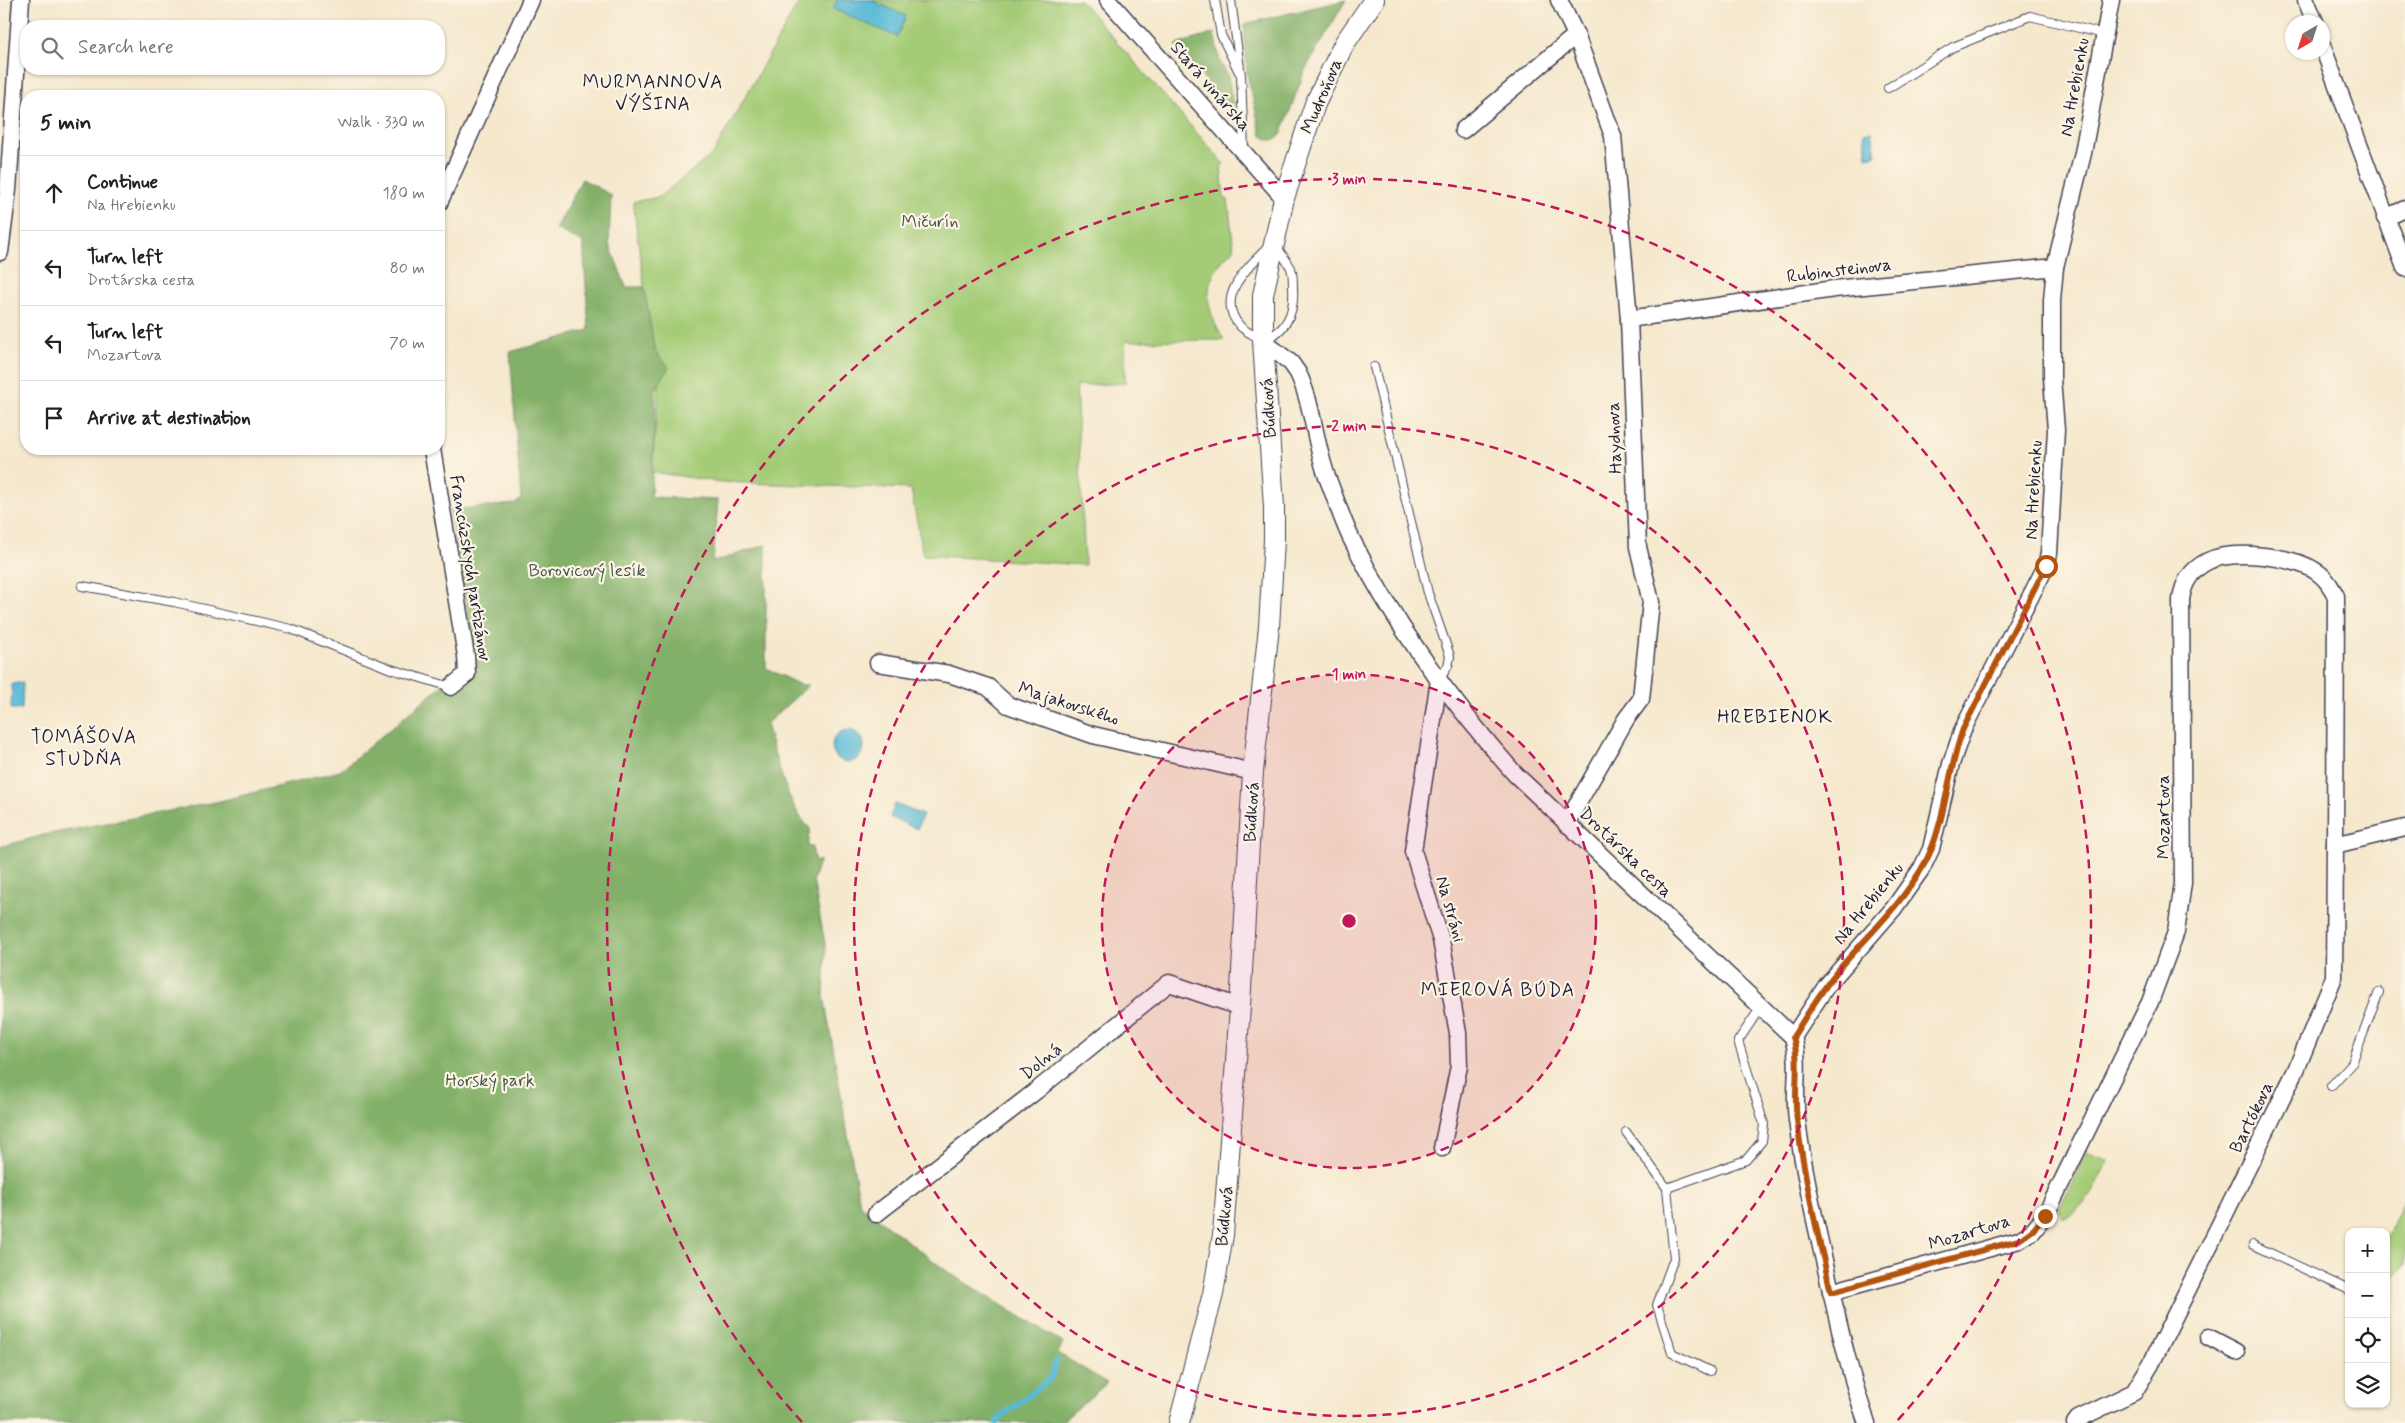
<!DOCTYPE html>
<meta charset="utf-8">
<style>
:root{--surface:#fff;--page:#f2f2f2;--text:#222;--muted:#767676;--line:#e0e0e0}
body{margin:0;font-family:Mynerve,sans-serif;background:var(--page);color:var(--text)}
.controls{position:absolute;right:15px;bottom:15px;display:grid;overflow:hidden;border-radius:10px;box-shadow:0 1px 4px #0004}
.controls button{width:45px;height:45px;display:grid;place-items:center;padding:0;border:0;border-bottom:1px solid var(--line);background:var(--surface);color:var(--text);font:25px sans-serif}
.compass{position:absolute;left:2285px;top:15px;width:45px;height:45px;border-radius:50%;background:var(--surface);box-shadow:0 1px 4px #0004;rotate:219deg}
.stop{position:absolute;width:15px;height:15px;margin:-11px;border:4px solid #b45309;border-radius:50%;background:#fff}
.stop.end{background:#b45309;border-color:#fff;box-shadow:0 1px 5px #0008}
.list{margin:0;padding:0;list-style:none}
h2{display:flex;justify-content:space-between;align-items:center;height:65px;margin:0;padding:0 20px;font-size:21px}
h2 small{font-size:16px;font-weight:400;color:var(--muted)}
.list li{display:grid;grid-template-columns:32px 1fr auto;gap:15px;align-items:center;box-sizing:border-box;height:75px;padding:0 20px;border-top:1px solid var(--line)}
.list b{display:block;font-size:19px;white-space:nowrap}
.list p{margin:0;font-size:16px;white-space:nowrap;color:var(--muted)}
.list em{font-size:16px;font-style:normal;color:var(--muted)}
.icon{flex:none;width:28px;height:28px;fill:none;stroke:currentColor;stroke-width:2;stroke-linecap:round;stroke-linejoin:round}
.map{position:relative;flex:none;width:2405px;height:1423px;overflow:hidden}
.search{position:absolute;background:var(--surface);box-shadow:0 1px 4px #0004;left:20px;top:20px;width:425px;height:55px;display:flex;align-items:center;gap:12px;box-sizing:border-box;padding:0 18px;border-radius:20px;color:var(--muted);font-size:19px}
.panel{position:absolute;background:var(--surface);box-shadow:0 1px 4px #0004;left:20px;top:90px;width:425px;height:365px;border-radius:20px}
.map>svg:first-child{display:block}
.green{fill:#a4cc77;stroke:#637759}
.forest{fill:#83b068;stroke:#526952}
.water{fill:#58bad6;stroke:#3d6e88}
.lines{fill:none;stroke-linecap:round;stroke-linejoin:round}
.stream{stroke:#58bad6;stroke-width:6}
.service-casing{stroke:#424051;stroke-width:10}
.minor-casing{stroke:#424051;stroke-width:19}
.tertiary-casing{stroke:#424051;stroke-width:22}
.service{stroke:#fff;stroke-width:8}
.minor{stroke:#fff;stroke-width:16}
.tertiary{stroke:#fff;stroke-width:20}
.route{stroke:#b45309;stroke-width:6}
.ring{fill:none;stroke:#c2185b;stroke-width:2.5;stroke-dasharray:9 6}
.labels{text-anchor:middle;stroke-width:4.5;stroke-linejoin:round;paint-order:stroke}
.street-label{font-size:18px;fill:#22223b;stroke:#fcf5e5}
.park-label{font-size:18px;fill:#49554d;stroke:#fcf5e5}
.neighbourhood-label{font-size:19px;letter-spacing:1px;fill:#22223b;stroke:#fcf5e5}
.centre{fill:#c2185b;stroke:#fcf5e5;stroke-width:2.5}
.ring-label{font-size:15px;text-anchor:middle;font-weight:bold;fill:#c2185b;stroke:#fcf5e5;stroke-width:4.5;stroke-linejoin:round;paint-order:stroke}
</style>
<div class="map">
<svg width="2405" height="1423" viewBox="0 0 2405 1423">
<rect width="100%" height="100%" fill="#fcf5e5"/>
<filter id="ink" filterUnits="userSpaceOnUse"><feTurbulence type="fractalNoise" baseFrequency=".02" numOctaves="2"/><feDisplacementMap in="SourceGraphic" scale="10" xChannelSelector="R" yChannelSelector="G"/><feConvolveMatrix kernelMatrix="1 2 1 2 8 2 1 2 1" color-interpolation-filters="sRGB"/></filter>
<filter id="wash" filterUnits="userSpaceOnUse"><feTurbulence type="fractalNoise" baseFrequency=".0096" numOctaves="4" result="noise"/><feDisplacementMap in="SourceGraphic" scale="20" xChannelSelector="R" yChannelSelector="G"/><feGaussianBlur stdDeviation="1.12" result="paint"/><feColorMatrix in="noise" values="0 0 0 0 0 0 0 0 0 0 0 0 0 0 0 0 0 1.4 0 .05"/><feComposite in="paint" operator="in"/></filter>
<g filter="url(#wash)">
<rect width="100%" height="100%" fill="#f5e8cd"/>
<!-- green -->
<g class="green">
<path d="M 800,0 L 1080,0 L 1224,164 L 1221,167 L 1224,198 L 1228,200 L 1234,250 C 1201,275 1203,308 1224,340 L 1125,341 L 1125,383 L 1076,386 L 1085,565 L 923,555 L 911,489 L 720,482 L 652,472 L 661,361 L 651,337 L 633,202 L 659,197 L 713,154 Z"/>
<path d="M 2087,1152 L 2108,1161 C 2099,1178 2083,1216 2063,1218 L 2059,1209 Z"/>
<polygon points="2405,1199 2405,1265 2386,1285 2386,1239"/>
</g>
<!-- forest -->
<g class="forest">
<polygon points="1346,0 1305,70 1281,135 1275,140 1268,140 1261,134 1247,74 1244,24"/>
<polygon points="1214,33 1220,62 1228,75 1235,116 1176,45"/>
<path d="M 582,179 L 611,195 L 609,243 L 626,287 L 644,287 L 655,352 L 669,367 L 656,389 L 651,497 L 718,500 L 713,562 L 766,545 L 766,668 L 800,685 L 809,685 L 767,723 L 767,728 C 775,754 789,811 810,828 L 807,847 L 812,847 L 815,862 L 820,860 L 813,880 L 826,949 L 824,996 L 860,1205 L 948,1272 L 1063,1343 L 1058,1353 L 1107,1383 L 1060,1423 L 0,1423 L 0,847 L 44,835 L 216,802 L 340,771 L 459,671 L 477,667 L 450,510 L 515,504 L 521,499 L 510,352 L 589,330 L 583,243 L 556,229 Z"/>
</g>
<!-- water -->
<g class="water">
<polygon points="837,0 871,0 906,16 897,37 833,9"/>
<polygon points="1872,131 1876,155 1867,157 1864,133"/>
<polygon points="12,683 23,683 22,709 11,709"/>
<circle cx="848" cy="746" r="16"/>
<polygon points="895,804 923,815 917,829 890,817"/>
</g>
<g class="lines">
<!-- stream -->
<polyline class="stream" points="997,1423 1002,1416 1051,1378 1056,1361"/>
</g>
</g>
<g filter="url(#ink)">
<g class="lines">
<!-- service casing -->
<g class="service-casing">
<g id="service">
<polyline points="1215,0 1221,35 1239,72"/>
<polyline points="1231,0 1241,76 1244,150"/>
<polyline points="1888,88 1953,47 2030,16 2104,34"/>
<path d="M 1273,242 C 1279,251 1286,259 1291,268 C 1293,274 1293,282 1293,288 C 1295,314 1286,331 1263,341 C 1256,336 1246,332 1240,326 C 1212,295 1253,263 1273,242 Z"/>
<polyline points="1374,367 1428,593 1450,656 1448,666 1439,680"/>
<polyline points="82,586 174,602 291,629 391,669 451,687"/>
<polyline points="2331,1086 2352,1063 2379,992"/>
<polyline points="1626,1132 1667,1188 1674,1258 1657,1305 1672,1353 1710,1371"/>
<polyline points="1667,1188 1746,1160 1762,1141 1764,1124 1738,1041 1761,1007"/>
<polyline points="2253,1245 2349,1290"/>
</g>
</g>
<!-- minor casing -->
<g class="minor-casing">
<g id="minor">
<polyline points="1108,0 1284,198"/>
<polyline points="1559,0 1576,35"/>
<polyline points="2306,0 2315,22"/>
<polyline points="2322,45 2405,268"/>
<polyline points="1463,130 1576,35 1613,136 1629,319 1638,547 1651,602 1641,699 1626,719 1566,824"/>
<polyline points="439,203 531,0"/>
<polyline points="2385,218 2405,209"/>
<polyline points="0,252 8,190 21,0"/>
<polyline points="1629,319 1834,289 2055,267"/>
<path d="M 1263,341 L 1291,363 L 1298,373 C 1314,407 1315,448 1329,482 C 1337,502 1343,523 1353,542 C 1395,626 1453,704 1515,774 L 1793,1037 C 1801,1064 1793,1092 1797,1120 C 1803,1170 1815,1220 1826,1269 C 1838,1321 1849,1373 1867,1423"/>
<polyline points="432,449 466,656 467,674 451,687"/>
<polyline points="878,663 949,674 988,687 1008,705 1093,735 1253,772"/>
<polyline points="1439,680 1413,851 1441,940 1458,1033 1459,1066 1442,1148"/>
<polyline points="1793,1037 1827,985 1894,908 1922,868 1931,849 1951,764 1963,729 2046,566 2049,553 2056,430 2052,378 2052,300 2055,267 2083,153 2111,0"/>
<polyline points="876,1214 1036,1091 1169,983 1240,1007"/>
<path d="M 1831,1292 L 2019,1240 L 2033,1231 L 2045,1216 L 2150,1002 L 2176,932 L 2183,883 L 2181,600 C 2183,582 2192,569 2208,561 C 2232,549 2295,556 2317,572 C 2326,578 2331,587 2336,596 L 2335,845"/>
<polyline points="2208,1337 2237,1352"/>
<polyline points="2075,1423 2078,1419 2134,1392 2151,1364 2296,1070 2334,977 2335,845 2405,828"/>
</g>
</g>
<!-- tertiary casing -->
<g class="tertiary-casing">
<polyline id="tertiary" points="1179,1423 1213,1294 1223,1235 1240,1007 1253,772 1269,627 1274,540 1274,507 1263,341 1263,295 1284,198 1315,104 1344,44 1374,0"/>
</g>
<!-- service -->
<use href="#service" class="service"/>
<!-- minor -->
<use href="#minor" class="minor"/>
<!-- tertiary -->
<use href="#tertiary" class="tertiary"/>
</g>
</g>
<g class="lines" filter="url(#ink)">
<!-- route -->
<path class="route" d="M 2045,1216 L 2033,1230 L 2019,1240 L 1831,1292 C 1818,1235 1804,1178 1797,1120 C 1793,1092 1801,1064 1793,1037 C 1807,1014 1822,989 1840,968 C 1870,933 1904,902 1926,861 C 1945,824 1948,770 1963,729 L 2046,566"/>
</g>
<!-- distance rings -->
<circle cx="1349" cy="921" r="247" fill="#c2185b" fill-opacity=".12"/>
<g class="ring">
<circle cx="1349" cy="921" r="247"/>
<circle cx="1349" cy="921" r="495"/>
<path d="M802 1422A742 742 0 1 1 1896 1422"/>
</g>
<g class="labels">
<!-- street labels -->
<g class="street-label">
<text transform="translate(1211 86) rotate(49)" y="6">Stará vinárska</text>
<text transform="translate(2074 87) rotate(-80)" y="6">Na Hrebienku</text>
<text transform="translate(1321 96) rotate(-67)" y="6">Mudroňova</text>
<text transform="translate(1839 270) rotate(-7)" y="6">Rubinsteinova</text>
<text transform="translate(1268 408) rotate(-94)" y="6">Búdková</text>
<text transform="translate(1614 438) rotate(-92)" y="6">Haydnova</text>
<text transform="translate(2033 490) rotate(-87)" y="6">Na Hrebienku</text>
<text transform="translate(471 568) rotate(81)" y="6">Francúzskych partizánov</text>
<text transform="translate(1069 703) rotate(18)" y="6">Majakovského</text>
<text transform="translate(1251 812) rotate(-87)" y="6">Búdková</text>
<text transform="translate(2163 817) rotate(-90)" y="6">Mozartova</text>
<text transform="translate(1626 852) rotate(44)" y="6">Drotárska cesta</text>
<text transform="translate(1868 903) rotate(-51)" y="6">Na Hrebienku</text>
<text transform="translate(1451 909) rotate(74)" y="6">Na stráni</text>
<text transform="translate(1041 1061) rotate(-39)" y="6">Dolná</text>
<text transform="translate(2251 1117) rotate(-64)" y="6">Bartókova</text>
<text transform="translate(1224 1216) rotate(-85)" y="6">Búdková</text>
<text transform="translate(1969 1232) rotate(-17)" y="6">Mozartova</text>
</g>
<!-- park labels -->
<g class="park-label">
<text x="930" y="227">Mičurín</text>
<text x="587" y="576">Borovicový lesík</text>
<text x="490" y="1086">Horský park</text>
</g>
<!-- neighbourhood labels -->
<g class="neighbourhood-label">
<text x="653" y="88">MURMANNOVA<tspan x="653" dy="22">VÝŠINA</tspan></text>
<text x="1775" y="723">HREBIENOK</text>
<text x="84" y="743">TOMÁŠOVA<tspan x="84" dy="22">STUDŇA</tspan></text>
<text x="1498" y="996">MIEROVÁ BÚDA</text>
</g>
</g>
<circle cx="1349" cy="921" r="8" class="centre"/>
<g class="ring-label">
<text x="1349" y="184">3 min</text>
<text x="1349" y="431">2 min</text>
<text x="1349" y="679">1 min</text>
</g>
</svg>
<div class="controls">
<button>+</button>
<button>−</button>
<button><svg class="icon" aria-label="locate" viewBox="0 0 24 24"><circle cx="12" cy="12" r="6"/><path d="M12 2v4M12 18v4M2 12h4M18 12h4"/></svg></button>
<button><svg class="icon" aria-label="layers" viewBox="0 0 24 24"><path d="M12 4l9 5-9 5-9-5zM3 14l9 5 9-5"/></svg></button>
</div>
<svg class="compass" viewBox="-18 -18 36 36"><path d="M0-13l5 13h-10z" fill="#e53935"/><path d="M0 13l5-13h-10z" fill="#767676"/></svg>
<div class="stop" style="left:2046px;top:566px"></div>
<div class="stop end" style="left:2045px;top:1216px"></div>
<div class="search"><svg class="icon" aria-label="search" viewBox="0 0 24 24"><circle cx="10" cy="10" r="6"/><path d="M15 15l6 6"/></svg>Search here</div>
<section class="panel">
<h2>5 min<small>Walk · 330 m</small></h2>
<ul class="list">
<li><svg class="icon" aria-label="ahead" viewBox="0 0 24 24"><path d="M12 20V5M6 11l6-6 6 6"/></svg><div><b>Continue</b><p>Na Hrebienku</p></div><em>180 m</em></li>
<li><svg class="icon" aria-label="left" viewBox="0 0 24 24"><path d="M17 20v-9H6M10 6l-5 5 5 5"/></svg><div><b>Turn left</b><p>Drotárska cesta</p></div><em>80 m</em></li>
<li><svg class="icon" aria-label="left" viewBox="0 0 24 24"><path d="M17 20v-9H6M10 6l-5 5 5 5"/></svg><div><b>Turn left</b><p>Mozartova</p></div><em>70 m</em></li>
<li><svg class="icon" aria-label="arrive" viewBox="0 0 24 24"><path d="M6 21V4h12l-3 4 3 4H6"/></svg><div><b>Arrive at destination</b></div></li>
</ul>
</section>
</div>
